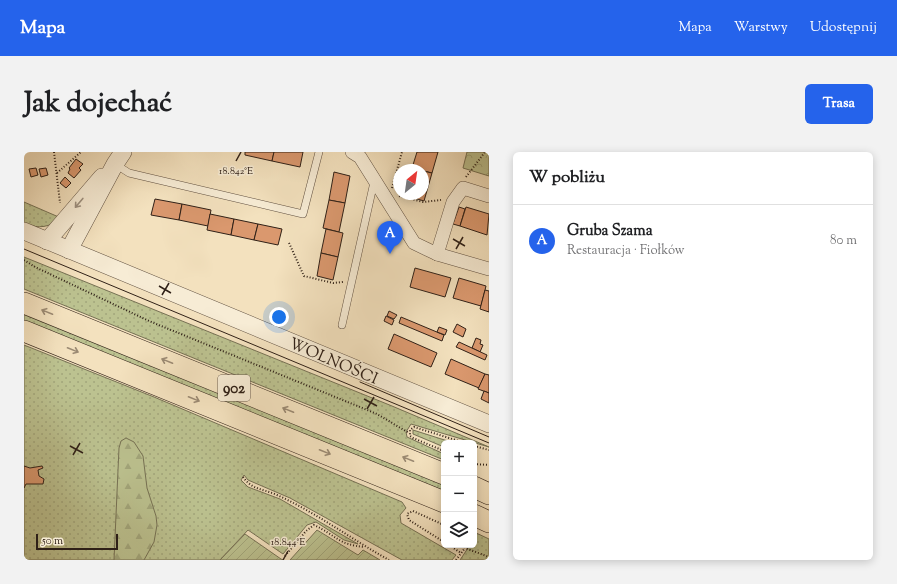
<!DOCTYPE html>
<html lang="pl">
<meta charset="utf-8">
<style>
:root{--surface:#fff;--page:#f2f2f2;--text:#202124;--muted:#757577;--line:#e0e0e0;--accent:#2563eb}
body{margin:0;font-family:"Sorts Mill Goudy",serif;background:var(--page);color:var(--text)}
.controls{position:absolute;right:12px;bottom:12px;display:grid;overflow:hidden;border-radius:6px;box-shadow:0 2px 10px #0003}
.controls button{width:36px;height:36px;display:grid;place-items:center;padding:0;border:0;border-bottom:1px solid var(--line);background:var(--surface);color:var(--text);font:20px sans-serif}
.compass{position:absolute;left:369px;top:12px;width:36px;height:36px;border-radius:50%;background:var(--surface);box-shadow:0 2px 10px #0003;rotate:29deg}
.scale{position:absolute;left:12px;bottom:10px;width:82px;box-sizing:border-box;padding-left:4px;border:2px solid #2f2017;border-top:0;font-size:11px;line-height:14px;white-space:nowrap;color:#2f2017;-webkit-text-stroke:3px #f7ecd5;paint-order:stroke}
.you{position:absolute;left:255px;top:165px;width:14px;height:14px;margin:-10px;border:3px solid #fff;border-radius:50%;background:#1a73e8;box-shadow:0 0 0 6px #1a73e833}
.badge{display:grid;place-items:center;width:26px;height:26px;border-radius:50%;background:var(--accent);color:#fff;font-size:13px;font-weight:700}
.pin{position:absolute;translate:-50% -33px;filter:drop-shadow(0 1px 2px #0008)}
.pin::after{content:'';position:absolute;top:21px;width:14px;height:12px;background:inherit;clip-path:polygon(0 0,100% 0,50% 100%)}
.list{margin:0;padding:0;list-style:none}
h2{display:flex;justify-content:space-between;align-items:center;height:52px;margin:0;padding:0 16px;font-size:17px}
h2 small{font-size:13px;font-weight:400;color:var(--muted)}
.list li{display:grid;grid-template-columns:26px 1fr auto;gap:12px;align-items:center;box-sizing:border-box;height:72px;padding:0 16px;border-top:1px solid var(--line)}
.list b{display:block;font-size:15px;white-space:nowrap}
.list p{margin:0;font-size:13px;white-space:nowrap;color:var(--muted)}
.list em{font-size:13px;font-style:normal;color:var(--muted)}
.icon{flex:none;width:22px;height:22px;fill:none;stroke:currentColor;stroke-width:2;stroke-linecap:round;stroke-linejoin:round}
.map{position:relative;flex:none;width:465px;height:408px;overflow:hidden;border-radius:6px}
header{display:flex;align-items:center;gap:24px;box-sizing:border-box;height:56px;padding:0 20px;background:var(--accent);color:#fff}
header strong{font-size:19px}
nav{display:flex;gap:22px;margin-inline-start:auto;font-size:14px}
.intro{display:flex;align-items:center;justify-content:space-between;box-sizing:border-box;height:96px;padding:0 24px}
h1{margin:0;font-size:28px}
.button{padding:10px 18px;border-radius:6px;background:var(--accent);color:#fff;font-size:14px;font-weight:700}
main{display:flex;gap:24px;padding:0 24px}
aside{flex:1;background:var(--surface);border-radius:6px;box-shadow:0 2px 10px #0003}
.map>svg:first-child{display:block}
.grass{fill:url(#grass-dots);stroke:#767154}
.forest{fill:url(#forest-firs);stroke:#767154}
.park{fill:url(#park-crowns);stroke:#767154}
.garden{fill:url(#garden-furrows);stroke:#767154}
.building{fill:#da986e;stroke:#2f2017}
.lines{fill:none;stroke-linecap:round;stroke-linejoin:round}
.service-casing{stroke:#605041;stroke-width:8}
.minor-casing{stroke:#605041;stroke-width:14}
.tertiary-casing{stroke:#605041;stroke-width:18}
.primary-casing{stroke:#2f2017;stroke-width:22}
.path{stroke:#2f2017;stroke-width:2;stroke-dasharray:1 2;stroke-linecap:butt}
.service{stroke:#f7ecd5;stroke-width:7}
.minor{stroke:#f7ecd5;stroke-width:13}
.tertiary{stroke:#f7ecd5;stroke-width:17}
.primary{stroke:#f3e1be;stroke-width:21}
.tram{stroke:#2f2017;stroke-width:1}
.oneway{stroke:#9d9080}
.oneway2{stroke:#9b8a73}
.ticks{fill:none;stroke:#2f2017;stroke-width:1.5}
.labels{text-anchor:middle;stroke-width:3;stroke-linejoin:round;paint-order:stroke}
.shield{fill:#f7ecd5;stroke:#6b5d50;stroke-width:1}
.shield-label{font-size:15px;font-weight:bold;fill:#2f2017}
.street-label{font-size:16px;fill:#2f2017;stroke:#f7ecd5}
.ticks-label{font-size:10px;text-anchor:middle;fill:#2f2017;stroke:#f7ecd5;stroke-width:3;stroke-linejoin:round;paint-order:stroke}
</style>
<header>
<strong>Mapa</strong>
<nav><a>Mapa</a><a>Warstwy</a><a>Udostępnij</a></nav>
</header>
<div class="intro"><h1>Jak dojechać</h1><a class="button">Trasa</a></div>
<main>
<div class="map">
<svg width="465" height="408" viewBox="0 0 465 408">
<defs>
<pattern id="grass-dots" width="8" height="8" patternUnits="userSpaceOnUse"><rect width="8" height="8" fill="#bcc290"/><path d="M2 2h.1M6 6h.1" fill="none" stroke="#a2a67b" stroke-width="1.8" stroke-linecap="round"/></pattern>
<pattern id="forest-firs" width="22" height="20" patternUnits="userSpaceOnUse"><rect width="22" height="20" fill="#bcc290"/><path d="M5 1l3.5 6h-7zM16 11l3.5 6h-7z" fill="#a2a67b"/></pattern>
<pattern id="park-crowns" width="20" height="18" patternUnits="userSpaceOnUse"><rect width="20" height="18" fill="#bcc290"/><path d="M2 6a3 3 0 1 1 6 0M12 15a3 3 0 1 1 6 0" fill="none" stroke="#a2a67b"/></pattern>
<pattern id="garden-furrows" width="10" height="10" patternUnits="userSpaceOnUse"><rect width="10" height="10" fill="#bcc290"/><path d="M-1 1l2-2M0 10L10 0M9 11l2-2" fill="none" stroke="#a2a67b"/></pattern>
</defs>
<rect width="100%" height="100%" fill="#f3e1be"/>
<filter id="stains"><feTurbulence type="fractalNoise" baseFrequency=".005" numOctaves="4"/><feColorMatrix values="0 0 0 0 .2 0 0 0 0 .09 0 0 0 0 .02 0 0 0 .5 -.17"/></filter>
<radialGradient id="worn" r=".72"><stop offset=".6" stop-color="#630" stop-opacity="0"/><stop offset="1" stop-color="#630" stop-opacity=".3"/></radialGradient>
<!-- grass -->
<g class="grass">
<path d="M 0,50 L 37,66 C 25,76 16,76 0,73 Z"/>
<polygon points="0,105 368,254 465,295 387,272 382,280 383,285 420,302 420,308 0,137"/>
<polygon points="0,161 420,332 420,339 0,169"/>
<polygon points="0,193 130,245 378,350 382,356 376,363 377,371 432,403 428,408 378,408 266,346 224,328 220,323 217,328 224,335 256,347 334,392 320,388 292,370 283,373 259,402 224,378 196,408 0,408"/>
<polygon points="389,278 430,291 420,291 420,295 389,282"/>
<polygon points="450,380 465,387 465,408 436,408 444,396 442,393 450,393"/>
</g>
<!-- forest -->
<polygon class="forest" points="102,286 110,290 119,304 123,336 132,364 133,373 130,390 120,408 90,408 95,296 97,289"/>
<!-- park -->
<polygon class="park" points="443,0 465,0 465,24 439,16"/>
<!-- garden -->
<g class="garden">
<polygon points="293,378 334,403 339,398 356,408 266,408"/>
<polygon points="221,382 257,407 259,408 196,408"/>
</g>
<!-- building -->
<g class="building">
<polygon points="221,0 250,0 248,9 221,3"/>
<polygon points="250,0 279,0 276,15 248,9"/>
<polygon points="393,0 414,0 408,21 388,16"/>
<polygon points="52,7 59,12 55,16 57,18 50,26 44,21 46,17 45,16"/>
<polygon points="12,16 14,23 7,25 5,17"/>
<polygon points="22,16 24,23 17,25 15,17"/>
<polygon points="399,19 408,21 400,49 380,43 399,42"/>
<polygon points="310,20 326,24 321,51 305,48"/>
<polygon points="41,25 47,31 42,36 36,31"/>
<polygon points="131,47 158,52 155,68 127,63"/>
<polygon points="305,48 321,51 315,80 299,76"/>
<polygon points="158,52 187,58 184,74 155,68"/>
<polygon points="435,55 441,57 436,74 429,72"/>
<polygon points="442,55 465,62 463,83 436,74"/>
<polygon points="186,62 210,67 207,83 183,78"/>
<polygon points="210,67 234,72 230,88 207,83"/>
<polygon points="234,72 258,77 254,93 230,88"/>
<polygon points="302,77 319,81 314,105 297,101"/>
<polygon points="297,101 314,105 309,128 293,124"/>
<polygon points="391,116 427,126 421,145 386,135"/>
<polygon points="435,126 462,134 457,154 429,146"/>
<polygon points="461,138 465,139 465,160 456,157"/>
<polygon points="365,159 373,163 370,167 363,164"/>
<polygon points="362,164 370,168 368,173 360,169"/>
<polygon points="377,165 420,183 418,189 375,171"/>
<polygon points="433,172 442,177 439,185 429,180"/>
<polygon points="415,175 423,178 421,183 413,180"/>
<polygon points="370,182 413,201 407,215 364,197"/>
<polygon points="452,186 457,188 456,192 459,193 456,200 448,196"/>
<polygon points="435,190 463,203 461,208 432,195"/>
<polygon points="427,207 461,222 455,236 421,222"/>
<polygon points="461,222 465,223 465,241 454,237"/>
<polygon points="460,239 465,241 465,251 457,247"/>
<polygon points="0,314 6,316 18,314 19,316 14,318 15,324 20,327 19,332 2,332 0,336"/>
</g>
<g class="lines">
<!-- service casing -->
<g class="service-casing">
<g id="service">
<polyline points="91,12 105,21 279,62 295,0"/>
<polyline points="318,173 350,30"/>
</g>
</g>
<!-- minor casing -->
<g class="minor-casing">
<g id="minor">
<polyline points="328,0 336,5 390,91 413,102 465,117"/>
<polyline points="413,102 429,50 439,36 465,44"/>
</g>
</g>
<!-- tertiary casing -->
<g class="tertiary-casing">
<g id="tertiary">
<polyline points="0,79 465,272"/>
<polyline points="23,89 78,25"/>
<polyline points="45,98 91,12 99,0"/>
</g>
</g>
<!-- primary casing -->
<g class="primary-casing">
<g id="primary">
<polyline points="0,151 420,322"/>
<polyline points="0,179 420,350"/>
<polyline points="450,335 465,342"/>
<polyline points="450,363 465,370"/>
</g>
</g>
<!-- path -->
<g class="path">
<polyline points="30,0 36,51"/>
<polyline points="33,21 57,0"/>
<polyline points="442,25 461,0"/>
<polyline points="368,36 378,0"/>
<polyline points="375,44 399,50 417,48"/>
<polyline points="265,91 280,124 309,131 319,130"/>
<polyline points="0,108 11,115 125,169 353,262 385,281"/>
<polyline points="450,294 465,298"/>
<polyline points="420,299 389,286 386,284 386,278 390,275 441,291"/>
<polyline points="450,312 465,313"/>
<path d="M 219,325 C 228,338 240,337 253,343 C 293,361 327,387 365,408"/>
<polyline points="420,373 389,359 383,362 385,368 420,390"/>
<polyline points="425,393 437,401"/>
<polyline points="438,393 441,396 465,405"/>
<path d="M 261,404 L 282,379 L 290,373 C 312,383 314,393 341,395"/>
<polyline points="432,408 441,396"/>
</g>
<!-- service -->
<use href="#service" class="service"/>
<!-- minor -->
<use href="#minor" class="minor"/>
<!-- tertiary -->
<use href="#tertiary" class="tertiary"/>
<!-- primary -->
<use href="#primary" class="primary"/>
<!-- tram -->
<g class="tram">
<polyline points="0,97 465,291"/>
<polyline points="336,230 465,285"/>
</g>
</g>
<!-- one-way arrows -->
<defs><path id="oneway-shaft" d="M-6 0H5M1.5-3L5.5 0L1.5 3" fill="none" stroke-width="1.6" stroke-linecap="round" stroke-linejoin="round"/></defs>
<use class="oneway" href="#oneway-shaft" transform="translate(55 51) rotate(130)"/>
<g class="oneway2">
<use href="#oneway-shaft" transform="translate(23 160) rotate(-158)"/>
<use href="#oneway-shaft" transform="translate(49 198) rotate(22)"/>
<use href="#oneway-shaft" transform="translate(143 209) rotate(-158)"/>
<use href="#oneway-shaft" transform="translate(170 247) rotate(22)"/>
<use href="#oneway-shaft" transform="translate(264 258) rotate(-158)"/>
<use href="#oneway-shaft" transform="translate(301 300) rotate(22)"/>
<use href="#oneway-shaft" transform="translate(384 307) rotate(-158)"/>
</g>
<!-- ticks -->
<path class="ticks" d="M 212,9 L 217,0M 429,87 L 441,94M 432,97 L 439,85M 135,134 L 147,141M 138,143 L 145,131M 340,247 L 353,254M 343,257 L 350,245M 46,294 L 59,301M 49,303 L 56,291M 259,408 L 264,399"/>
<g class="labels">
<!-- shield labels -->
<rect class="shield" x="194" y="223" width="32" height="26" rx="3"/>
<g class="shield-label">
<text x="210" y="241">902</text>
</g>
<!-- street labels -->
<g class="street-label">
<text transform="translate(310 208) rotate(23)" y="6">WOLNOŚCI</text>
</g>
</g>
<g class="ticks-label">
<text x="212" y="22">18.842°E</text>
<text x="264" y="393">18.844°E</text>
</g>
<rect width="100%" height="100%" filter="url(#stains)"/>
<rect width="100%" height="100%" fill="url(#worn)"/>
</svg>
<div class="controls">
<button>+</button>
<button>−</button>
<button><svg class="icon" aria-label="layers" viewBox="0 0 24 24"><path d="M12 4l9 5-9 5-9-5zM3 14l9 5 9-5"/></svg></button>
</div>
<svg class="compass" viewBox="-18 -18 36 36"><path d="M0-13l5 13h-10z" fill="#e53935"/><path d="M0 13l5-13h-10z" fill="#757577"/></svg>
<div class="scale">50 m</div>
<div class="you"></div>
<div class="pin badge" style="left:366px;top:102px">A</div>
</div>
<aside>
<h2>W pobliżu<small></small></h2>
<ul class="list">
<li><span class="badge">A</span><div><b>Gruba Szama</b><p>Restauracja · Fiołków</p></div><em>80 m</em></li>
</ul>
</aside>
</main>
